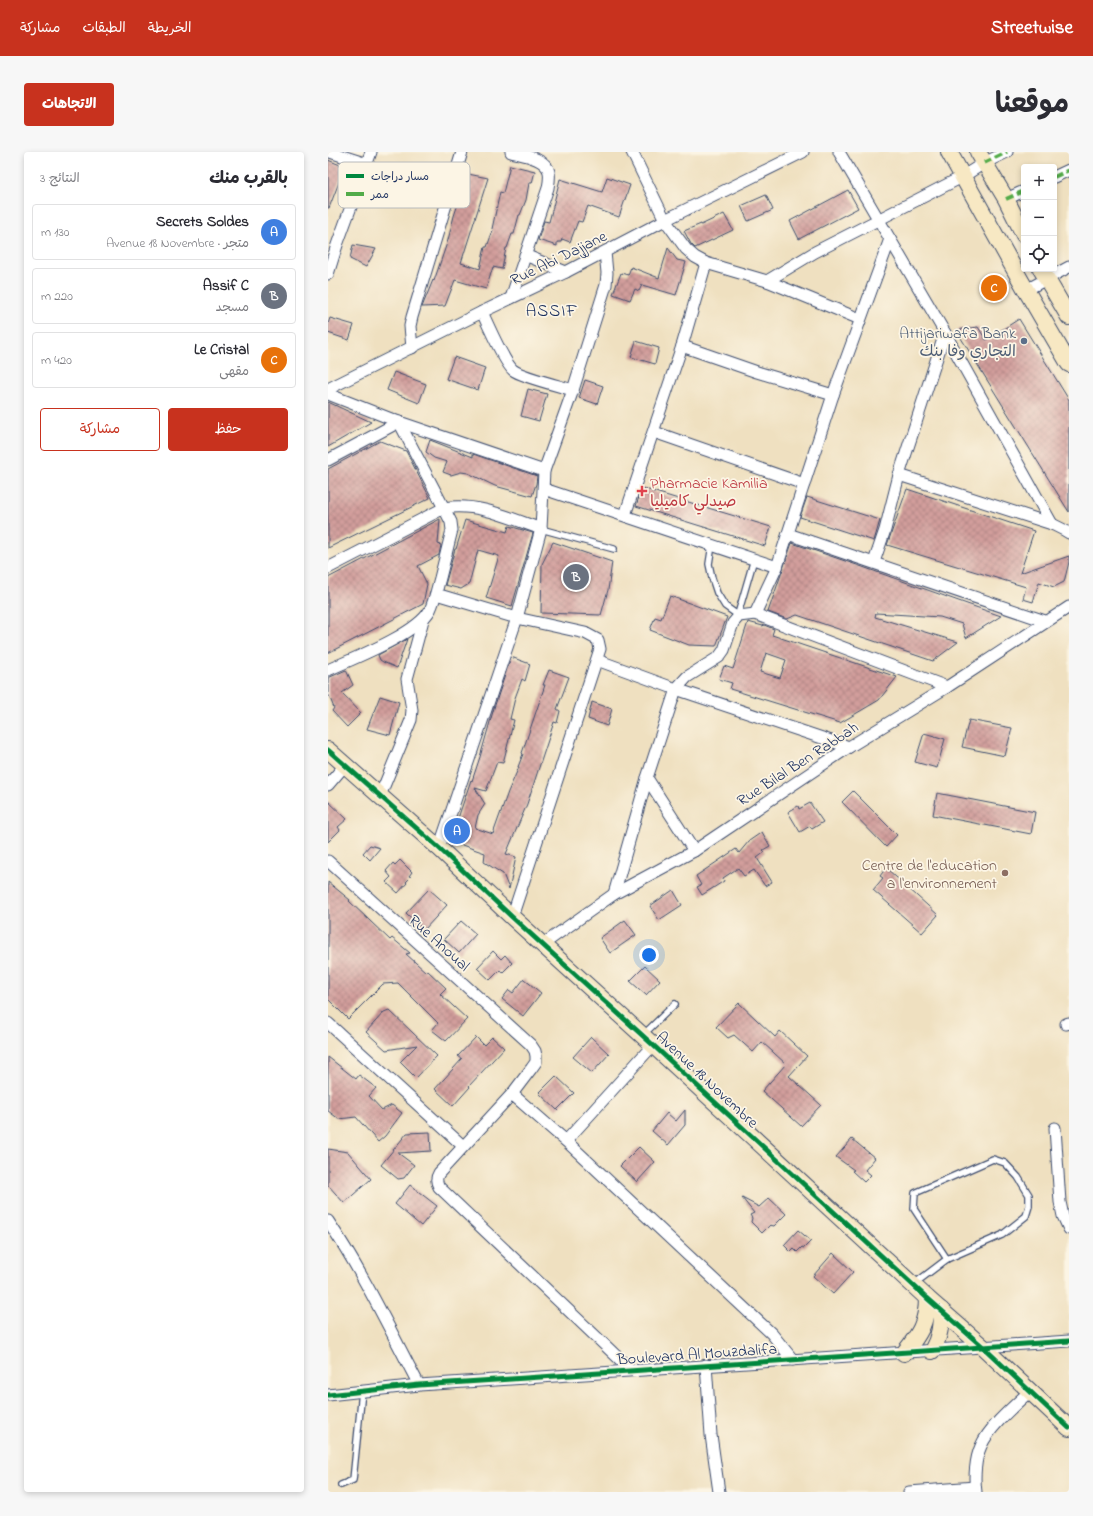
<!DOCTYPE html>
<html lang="ar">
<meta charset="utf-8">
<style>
:root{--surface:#fff;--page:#f7f7f7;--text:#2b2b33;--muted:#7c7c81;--line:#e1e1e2;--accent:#c8321e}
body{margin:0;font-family:"Indie Flower","Playpen Sans Arabic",sans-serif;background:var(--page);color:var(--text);direction:rtl}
.controls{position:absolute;right:12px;top:12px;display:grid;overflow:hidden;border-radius:4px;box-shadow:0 2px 6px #0003}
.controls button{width:36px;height:36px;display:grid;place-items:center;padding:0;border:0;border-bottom:1px solid var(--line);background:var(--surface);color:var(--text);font:20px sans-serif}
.you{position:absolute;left:321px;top:803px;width:14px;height:14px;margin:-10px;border:3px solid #fff;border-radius:50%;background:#1a73e8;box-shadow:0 0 0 6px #1a73e833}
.badge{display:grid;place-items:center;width:26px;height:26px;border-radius:50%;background:var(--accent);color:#fff;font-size:13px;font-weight:700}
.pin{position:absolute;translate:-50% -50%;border:2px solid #fff;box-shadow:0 1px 4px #0006}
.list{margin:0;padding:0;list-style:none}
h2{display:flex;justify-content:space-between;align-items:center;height:52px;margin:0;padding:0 16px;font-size:17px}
h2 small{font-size:13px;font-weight:400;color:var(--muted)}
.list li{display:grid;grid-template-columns:26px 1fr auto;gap:12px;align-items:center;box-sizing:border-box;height:56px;margin:0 8px 8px;padding:0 8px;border:1px solid var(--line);border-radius:4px}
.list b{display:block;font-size:15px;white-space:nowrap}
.list p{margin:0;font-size:13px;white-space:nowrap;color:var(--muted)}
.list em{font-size:13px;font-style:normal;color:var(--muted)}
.actions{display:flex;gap:8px;padding:12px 16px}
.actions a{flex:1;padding:9px 0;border:1px solid var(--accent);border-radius:4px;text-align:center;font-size:14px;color:var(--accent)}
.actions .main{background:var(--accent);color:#fff}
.icon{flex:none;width:22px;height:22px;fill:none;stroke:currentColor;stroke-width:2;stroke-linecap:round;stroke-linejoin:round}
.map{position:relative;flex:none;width:741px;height:1340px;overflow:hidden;direction:ltr;border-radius:4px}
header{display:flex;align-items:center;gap:24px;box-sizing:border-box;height:56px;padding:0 20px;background:var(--accent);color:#fff}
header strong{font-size:19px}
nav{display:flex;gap:22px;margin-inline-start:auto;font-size:14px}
.intro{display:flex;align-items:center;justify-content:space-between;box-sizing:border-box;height:96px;padding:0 24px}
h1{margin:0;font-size:28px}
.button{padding:10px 18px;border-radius:4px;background:var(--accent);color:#fff;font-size:14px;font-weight:700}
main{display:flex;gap:24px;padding:0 24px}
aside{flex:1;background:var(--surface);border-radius:4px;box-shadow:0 2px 6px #0003}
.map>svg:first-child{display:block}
.building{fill:url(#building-cross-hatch);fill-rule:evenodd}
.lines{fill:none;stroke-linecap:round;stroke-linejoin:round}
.lane-casing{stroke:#3b4a6d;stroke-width:8}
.street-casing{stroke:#3b4a6d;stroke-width:13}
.secondary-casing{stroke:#3b4a6d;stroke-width:18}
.lane{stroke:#fff;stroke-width:5.5}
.street{stroke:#fff;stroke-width:11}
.secondary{stroke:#f7e8c3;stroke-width:16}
.quiet{stroke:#52ab49;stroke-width:4;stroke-dasharray:8 4;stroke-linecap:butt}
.cycleway-casing{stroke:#fcf5e5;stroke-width:8}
.cycleway{stroke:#00873e;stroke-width:5}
.service-dot{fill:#5c6f8a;stroke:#fcf5e5;stroke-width:1.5}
.health-dot{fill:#e0444e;stroke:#fcf5e5;stroke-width:1.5}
.education-dot{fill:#8d6e63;stroke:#fcf5e5;stroke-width:1.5}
.labels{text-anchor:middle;stroke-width:3.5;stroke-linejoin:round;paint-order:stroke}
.street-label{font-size:16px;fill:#1b2f5e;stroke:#fcf5e5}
.service-label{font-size:16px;fill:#4e5e75;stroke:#fcf5e5;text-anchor:end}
.health-label{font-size:16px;fill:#be3a42;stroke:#fcf5e5;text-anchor:start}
.education-label{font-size:16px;fill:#785e54;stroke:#fcf5e5;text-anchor:end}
.neighbourhood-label{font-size:17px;letter-spacing:1px;fill:#1b2f5e;stroke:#fcf5e5}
.key{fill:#fcf5e5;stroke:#b8babc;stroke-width:1}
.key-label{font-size:11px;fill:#1b2f5e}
</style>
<header>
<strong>Streetwise</strong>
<nav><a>الخريطة</a><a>الطبقات</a><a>مشاركة</a></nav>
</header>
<div class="intro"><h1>موقعنا</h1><a class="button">الاتجاهات</a></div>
<main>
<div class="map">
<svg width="741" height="1340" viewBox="0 0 741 1340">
<defs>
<pattern id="building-cross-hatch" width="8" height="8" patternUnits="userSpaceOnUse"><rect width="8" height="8" fill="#d29e9b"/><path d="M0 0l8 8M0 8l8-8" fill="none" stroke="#aa8182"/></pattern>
</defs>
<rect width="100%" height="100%" fill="#fcf5e5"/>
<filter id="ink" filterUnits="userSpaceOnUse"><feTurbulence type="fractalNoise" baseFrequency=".025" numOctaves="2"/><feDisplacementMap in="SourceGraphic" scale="8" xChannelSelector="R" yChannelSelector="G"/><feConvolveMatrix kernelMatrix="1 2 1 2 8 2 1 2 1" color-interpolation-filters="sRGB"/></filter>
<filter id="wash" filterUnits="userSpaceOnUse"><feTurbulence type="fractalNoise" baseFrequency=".012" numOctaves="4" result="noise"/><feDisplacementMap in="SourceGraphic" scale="16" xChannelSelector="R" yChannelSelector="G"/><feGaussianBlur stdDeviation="0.9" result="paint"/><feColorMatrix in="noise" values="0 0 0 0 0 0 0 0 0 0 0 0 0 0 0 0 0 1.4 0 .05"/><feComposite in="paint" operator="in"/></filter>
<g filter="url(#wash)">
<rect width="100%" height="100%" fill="#efe0c0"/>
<g id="blocks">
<!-- building -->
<g class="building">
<polygon points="0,8 17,15 1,56 0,56"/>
<polygon points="182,13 207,19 204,31 201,31 198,48 192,63 191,63 186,82 184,82 179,96 178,96 174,117 165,115 158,137 127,128 117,154 94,155 105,128 106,129 120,88 126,64 140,22 160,26 133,111 152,117 157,95 159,95 165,78 164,77 172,40 175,41"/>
<polygon points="279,25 302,33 291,65 260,54 254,70 250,69 242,90 234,87 233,90 229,90 229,94 210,88 216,69 221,70 232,27 274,40"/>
<polygon points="520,38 530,56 471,87 462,69"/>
<polygon points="438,43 445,58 420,69 413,54"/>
<polygon points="396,62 405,78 367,96 363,92 356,79 373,72 373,73"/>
<polygon points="25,93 48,97 38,115 22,107"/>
<polygon points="340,96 349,108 358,110 348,143 314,133 311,139 307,137 302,148 285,142 293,121 300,123 303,115 331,126"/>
<polygon points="2,166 26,173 21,188 0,181 0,172"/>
<polygon points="691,167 741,248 741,360 628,178 650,175 658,188"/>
<polygon points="308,189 331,196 327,212 303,205"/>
<polygon points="126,205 157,216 150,238 118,227"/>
<polygon points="66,220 98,232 91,251 59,238"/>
<polygon points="257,228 275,234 269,252 251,246"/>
<polygon points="200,237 219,242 211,269 193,264"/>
<polygon points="0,250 43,270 0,295"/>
<polygon points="102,288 145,305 145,302 209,324 208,332 204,344 167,334 140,321 133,320 123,323 115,320 119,310 106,306 98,300"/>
<polygon points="52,289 78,299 102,346 0,396 0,317"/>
<polygon points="314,336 443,375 437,394 308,354"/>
<polygon points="579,337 706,379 692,421 741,404 741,410 736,430 726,435 711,430 705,450 695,447 698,435 559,393"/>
<polygon points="479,345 552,368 546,389 472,365"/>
<polygon points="112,367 110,392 113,393 111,403 90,414 99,432 95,452 0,501 0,426"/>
<polygon points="137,368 179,380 181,374 205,381 184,454 158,446 171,404 150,398 141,432 133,437 117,433 127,397 128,397"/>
<polygon points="225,390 284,410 280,438 273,463 213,461 214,412"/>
<polygon points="464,391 529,413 673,464 638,486 634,472 612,465 548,461 547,465 630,490 605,509 469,463 459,467 440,460"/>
<polygon points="342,444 399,465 388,494 361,493 322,478 327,465 333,467"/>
<path d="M 420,470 L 435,474 L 436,473 L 446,477 L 444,483 L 569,525 L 551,548 L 512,571 L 402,537 L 404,531 L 391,527 L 396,514 L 405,517 ZM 438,501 L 458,508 L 452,526 L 432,520 Z"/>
<polygon points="79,487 69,516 55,510 52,508 50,503"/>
<polygon points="183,505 202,512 197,529 194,527 187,546 182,567 186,568 175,611 169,610 158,639 147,636 157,652 150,663 147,676 165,682 180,640 191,615 190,615 195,602 194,601 211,551 217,533 215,533 221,518 241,525 229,557 232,559 229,571 226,570 199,652 178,702 188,705 181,737 175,722 156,710 157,701 128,691 130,686 124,684 143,628 144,629 152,605 166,556"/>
<polygon points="18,518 25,533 14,541 33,561 19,575 4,559 6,556 0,541 0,526"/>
<polygon points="52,544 71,550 62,583 39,577"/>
<polygon points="264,550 284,557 279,574 260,567"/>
<polygon points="641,568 684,576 677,604 634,595"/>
<polygon points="596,581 617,587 609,616 587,610"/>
<polygon points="525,639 569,683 558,695 514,650"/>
<polygon points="609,641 707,660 703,682 605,663"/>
<polygon points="0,649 19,667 10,675 12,678 0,690"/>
<polygon points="482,651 495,670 484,677 482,674 472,680 460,660 470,654 471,657"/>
<polygon points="434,680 442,694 435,698 437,700 429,706 444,730 437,734 426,718 416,724 410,716 395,726 396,729 374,743 369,735 373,733 368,724 408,697 411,701 421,689"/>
<polygon points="42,693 52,696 42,708 35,701"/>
<polygon points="72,708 84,720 81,724 83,725 78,730 79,731 70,741 58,730 63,725 58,719 65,711 67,713"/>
<polygon points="558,716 610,763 594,781 545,738 555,726 552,724"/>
<polygon points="0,730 22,748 21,749 62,788 64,786 82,801 78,802 98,820 100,819 118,836 112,842 139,867 118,889 104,878 110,871 70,831 55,832 20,867 0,847"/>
<polygon points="101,737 119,753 96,778 78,761"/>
<polygon points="345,738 354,753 331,768 322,754"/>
<polygon points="297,768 308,783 282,801 272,786"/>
<polygon points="133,769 148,782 131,801 116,787"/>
<polygon points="165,799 173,807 177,803 184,811 174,821 172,818 162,828 149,816"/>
<polygon points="317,814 332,828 318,843 302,829"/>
<polygon points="196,827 213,841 195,864 174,847 181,838 185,841"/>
<polygon points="411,851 447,885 452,879 479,904 461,924 493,953 473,974 434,939 458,912 434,890 425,900 406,883 400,886 388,875"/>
<polygon points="61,858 109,904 88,926 72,910 89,893 58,898 38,880 56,860"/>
<polygon points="148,885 156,893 164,885 176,896 141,934 142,935 125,954 107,937 134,907 130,904"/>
<polygon points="263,885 281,902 264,921 245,905"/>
<polygon points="0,905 28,927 31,923 48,936 41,944 54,958 64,953 74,961 57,984 50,990 28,965 11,967 0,959"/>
<polygon points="228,924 246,941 229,958 211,941"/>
<polygon points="357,958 357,973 340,993 324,979 339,961 348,969"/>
<polygon points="102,980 103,999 70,1001 86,1013 76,1026 70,1027 53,1013 79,981"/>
<polygon points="524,987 547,1006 537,1018 543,1023 536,1030 524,1019 526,1018 508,1005"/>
<polygon points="311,995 327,1010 309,1030 292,1014"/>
<polygon points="0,997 20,1000 43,1027 16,1051 0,1033"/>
<polygon points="82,1033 109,1054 93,1074 67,1052"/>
<polygon points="414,1046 431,1055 441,1046 458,1062 446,1074 442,1073 434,1081 423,1070 424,1066 422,1063 426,1061"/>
<polygon points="470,1078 483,1089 476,1096 474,1095 469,1100 466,1097 463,1100 456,1093"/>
<polygon points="505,1101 525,1120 505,1142 485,1124"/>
</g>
</g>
</g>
<g filter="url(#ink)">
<use href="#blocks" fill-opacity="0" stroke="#3b4a6d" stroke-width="1"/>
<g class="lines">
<!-- lane casing -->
<g class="lane-casing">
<g id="lane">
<polyline points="213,377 286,397"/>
<polyline points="384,393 381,412 384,426 389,441 397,454 411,464"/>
<polyline points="410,462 426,407"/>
<polyline points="316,882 347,852"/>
<polygon points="665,1007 677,1011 690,1025 701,1043 701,1054 698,1064 674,1083 619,1107 586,1057 587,1041"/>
<polyline points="586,1132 619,1107"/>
<polyline points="13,1333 25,1328 34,1239"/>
</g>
</g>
<!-- street casing -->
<g class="street-casing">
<g id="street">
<polyline points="2,0 39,12"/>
<path d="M 183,0 C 194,3 218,6 221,20 C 222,25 221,31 220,36 L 183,146"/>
<polyline points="304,0 337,68 358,97 367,105 378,111 439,129 532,167"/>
<polyline points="511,0 617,181 724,372"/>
<polyline points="726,25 741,18"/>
<polyline points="678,47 696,39"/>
<polyline points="197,103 238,120"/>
<polyline points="0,122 9,93 43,0"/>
<polyline points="439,129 487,100 634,25 656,11 679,0"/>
<polyline points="698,138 741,115"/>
<path d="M 154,160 C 160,173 176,210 185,218 C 194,225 232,234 245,238"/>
<polyline points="354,194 429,220 505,243"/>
<polyline points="84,196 82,174 84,165 134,0"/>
<polyline points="0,237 154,160 238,120 337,68 475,0"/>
<polyline points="0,242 71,270 216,319"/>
<polyline points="326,280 476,332"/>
<path d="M 0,308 L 71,270 L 116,356 C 149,350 182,366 213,377"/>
<polyline points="571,323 724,372 736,378 741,381"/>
<polyline points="216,337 449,415"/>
<polyline points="297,363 354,194 378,111"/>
<polyline points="460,382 717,469"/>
<polyline points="546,410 557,378 571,323 617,181"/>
<path d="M 0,416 L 116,356 L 123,370 L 124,378 C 120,394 116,410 112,426 C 109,436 107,448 102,458 C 89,482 26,506 0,518"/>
<polyline points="108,442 189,466 257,481 270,488 272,497 184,765"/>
<polyline points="427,462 449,415 505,243 562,87"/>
<polyline points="269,508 348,537 521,595"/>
<polyline points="319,626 366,699"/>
<polyline points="0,633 17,613"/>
<polyline points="52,644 83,568 84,558 79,527 95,468"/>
<polyline points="111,696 189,466 213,377 216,319 245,238 278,133 279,121 277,100"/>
<path d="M 0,709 L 203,893 L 207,899 L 208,904 L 208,910 L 203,917 L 184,942 L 111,1021 C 108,1026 108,1029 111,1035 L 303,1218"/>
<polyline points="286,742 319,626 348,537 359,525 391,505 396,498 405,471 411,464 427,462 619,535"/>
<polyline points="214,793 286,742 366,699 521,595 619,535 741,455"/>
<polyline points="0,871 135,994"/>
<polyline points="738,872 741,871"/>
<polyline points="184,942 238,989 444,1182 465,1208"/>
<polyline points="727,976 732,1050 735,1064 741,1077"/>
<polyline points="238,989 325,893"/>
<path d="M 0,1069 C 35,1121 62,1178 91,1233"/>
<polyline points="378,1213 383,1283 391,1340"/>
<polyline points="0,1243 91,1233 183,1227 741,1189"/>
<polyline points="581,1340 647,1335"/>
<path d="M 648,1340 C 646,1326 647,1307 653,1294 C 661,1275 687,1253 702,1239"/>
</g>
</g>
<!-- secondary casing -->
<g class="secondary-casing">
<g id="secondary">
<polyline points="621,0 698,138 741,212"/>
<polyline points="650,0 678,47 696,83"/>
<polyline points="713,117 741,165"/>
<polyline points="0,598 111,696 184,765 325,893 599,1146 655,1195 741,1276"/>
<path d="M 604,1199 C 612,1185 613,1173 613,1158"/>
<path d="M 576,1201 C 591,1183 599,1171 599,1146"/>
</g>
</g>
<!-- lane -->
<use href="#lane" class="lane"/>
<!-- street -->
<use href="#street" class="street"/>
<!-- secondary -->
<use href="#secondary" class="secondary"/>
<!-- quiet -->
<g class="quiet">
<polyline points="656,11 679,0"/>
<polyline points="726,25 741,18"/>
<polyline points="678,47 696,39"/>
</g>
<!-- cycleway casing -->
<g class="cycleway-casing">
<g id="cycleway">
<polyline points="0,598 111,696 184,765 325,893 599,1146 655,1195 741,1276"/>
<polyline points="0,1243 91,1233 183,1227 741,1189"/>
</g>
</g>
<!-- cycleway -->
<use href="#cycleway" class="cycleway"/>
</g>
</g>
<!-- markers -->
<circle class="service-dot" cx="696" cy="189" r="4"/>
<path class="health-dot" d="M312 333h4v4h4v4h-4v4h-4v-4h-4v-4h4z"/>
<circle class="education-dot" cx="677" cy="721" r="4"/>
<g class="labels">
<!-- street labels -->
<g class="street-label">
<text transform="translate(230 105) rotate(-26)" y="6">Rue Abi Dajjane</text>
<text transform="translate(469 611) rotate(-33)" y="6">Rue Bilal Ben Rabbah</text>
<text transform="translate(112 790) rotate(42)" y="6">Rue Anoual</text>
<text transform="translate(380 927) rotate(43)" y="6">Avenue 18 Novembre</text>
<text transform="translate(369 1201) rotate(-4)" y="6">Boulevard Al Mouzdalifa</text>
</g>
<!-- service labels -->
<g class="service-label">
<text x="688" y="186">Attijariwafa Bank<tspan x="688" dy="18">التجاري وفا بنك</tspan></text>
</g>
<!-- health labels -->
<g class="health-label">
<text x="322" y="336">Pharmacie Kamilia<tspan x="322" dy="18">صيدلي كاميليا</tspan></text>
</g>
<!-- education labels -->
<g class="education-label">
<text x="669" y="718">Centre de l'education<tspan x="669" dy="18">a l'environnement</tspan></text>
</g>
<!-- neighbourhood labels -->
<g class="neighbourhood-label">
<text x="224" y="164">ASSIF</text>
</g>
</g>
<!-- legend -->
<rect x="10" y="10" width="132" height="46" rx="6" class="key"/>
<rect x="18" y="22" width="18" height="4" fill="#00873e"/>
<rect x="18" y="40" width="18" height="4" fill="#52ab49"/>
<g class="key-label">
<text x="43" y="28">مسار دراجات</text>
<text x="43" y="46">ممر</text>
</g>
</svg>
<div class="controls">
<button>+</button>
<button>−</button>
<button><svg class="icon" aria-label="locate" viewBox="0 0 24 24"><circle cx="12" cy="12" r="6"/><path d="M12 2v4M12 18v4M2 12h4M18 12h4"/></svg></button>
</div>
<div class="you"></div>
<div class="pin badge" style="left:129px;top:679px;background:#3f7fe0">A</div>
<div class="pin badge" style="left:248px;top:425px;background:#6b7280">B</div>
<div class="pin badge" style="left:666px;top:136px;background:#e8710a">C</div>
</div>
<aside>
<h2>بالقرب منك<small>النتائج: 3</small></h2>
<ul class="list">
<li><span class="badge" style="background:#3f7fe0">A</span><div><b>Secrets Soldes</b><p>متجر · Avenue 18 Novembre</p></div><em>130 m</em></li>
<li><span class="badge" style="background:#6b7280">B</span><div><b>Assif C</b><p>مسجد</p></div><em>220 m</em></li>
<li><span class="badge" style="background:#e8710a">C</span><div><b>Le Cristal</b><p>مقهى</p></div><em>420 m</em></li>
</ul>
<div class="actions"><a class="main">حفظ</a><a>مشاركة</a></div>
</aside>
</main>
